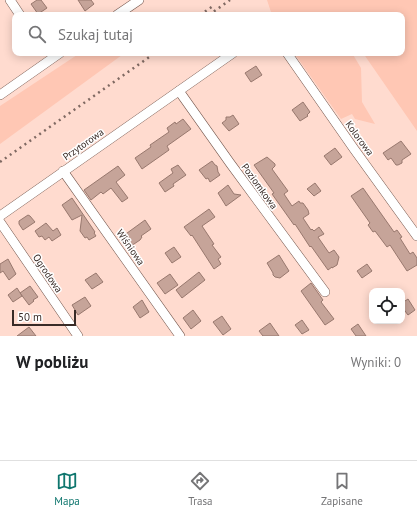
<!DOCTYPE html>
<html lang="pl">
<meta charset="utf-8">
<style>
:root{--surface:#fff;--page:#f2f2f2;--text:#202124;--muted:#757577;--line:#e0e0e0;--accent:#0f766e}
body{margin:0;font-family:"PT Sans",sans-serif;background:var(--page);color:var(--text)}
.controls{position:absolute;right:12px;bottom:12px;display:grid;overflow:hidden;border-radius:8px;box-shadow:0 2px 10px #0003}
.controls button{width:36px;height:36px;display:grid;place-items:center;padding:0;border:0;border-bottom:1px solid var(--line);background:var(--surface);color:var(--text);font:20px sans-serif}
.scale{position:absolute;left:12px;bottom:10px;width:64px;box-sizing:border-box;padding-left:4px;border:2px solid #392b27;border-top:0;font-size:11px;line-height:14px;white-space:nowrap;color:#392b27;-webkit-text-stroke:3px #fff;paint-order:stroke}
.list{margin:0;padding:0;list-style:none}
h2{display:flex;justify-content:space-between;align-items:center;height:52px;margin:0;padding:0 16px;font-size:17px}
h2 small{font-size:13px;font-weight:400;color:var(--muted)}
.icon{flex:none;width:22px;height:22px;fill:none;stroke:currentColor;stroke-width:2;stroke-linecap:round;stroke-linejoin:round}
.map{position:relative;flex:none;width:417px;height:336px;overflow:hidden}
.search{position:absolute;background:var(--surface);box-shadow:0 2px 10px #0003;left:12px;right:12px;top:12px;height:44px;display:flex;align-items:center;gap:10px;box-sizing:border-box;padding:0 14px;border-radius:8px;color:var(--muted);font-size:15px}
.sheet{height:124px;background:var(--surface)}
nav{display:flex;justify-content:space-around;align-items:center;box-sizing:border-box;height:56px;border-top:1px solid var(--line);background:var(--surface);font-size:11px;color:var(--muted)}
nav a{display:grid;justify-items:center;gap:2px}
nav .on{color:var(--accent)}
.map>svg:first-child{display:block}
.green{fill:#ffc7b4}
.building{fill:#c6a499;stroke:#98786e}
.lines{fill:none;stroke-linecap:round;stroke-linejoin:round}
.minor-casing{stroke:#75574d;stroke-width:10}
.minor{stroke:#fff;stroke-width:9}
.rail{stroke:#7f6962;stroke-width:2.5;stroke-dasharray:2 4;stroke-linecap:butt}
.labels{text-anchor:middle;stroke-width:3;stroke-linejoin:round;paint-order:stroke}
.street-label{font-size:10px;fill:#392b27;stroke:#fff}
</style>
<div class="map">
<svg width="417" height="336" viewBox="0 0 417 336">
<rect width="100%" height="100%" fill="#ffdbcf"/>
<!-- green -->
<g class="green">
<polygon points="267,0 417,0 417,131 363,53 402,53 402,15 272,15"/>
<polygon points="80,53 122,53 122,55 0,144 0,106"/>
<polygon points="294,53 352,53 361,68 362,102 375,124 355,119 352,114 341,119"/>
</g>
<!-- building -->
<g class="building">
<polygon points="37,0 41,0 47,8 38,14 31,4"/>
<polygon points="78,0 91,0 94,4 85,11"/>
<polygon points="256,66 262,75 251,82 245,73"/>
<polygon points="303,102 310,112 307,115 308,116 300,121 292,110"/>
<polygon points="233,115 239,124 229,131 222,123 226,120 226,117 230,117"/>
<polygon points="183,119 191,129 167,146 169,150 142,169 135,158 151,147 150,145 169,132 167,128 175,122 176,124"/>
<polygon points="401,141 411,154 402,160 402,163 398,165 396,165 391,158 388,160 383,153"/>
<polygon points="335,148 342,157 331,165 324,156"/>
<polygon points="267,157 275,164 275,166 272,169 288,191 284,194 292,206 299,201 300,203 303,203 308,210 309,214 303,218 311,230 312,229 314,231 319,227 324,234 318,237 320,240 329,253 334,250 339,257 337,265 332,268 332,267 328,270 311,246 310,247 295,224 294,225 272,194 274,193 254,165"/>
<polygon points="212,161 215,165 217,166 218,172 220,175 210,182 208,178 206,179 199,170"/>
<polygon points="178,165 186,175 173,184 174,186 165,192 159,183 173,173 171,169"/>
<polygon points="118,166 125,175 116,182 128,198 122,202 111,188 103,194 101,192 91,200 84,190"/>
<polygon points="315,183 321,191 314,196 307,189"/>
<polygon points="228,185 234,194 241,195 226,206 218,193"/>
<polygon points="363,188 394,232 397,230 402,237 400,238 410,254 413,252 417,258 417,265 407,271 390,245 387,247 375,231 373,232 368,225 370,223 351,196"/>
<polygon points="72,198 95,232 94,233 96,236 89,240 87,237 85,238 80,231 82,215 72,220 62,205"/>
<polygon points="209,209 215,217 202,226 214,244 212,245 221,257 218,259 221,264 214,269 192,235 191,236 184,227"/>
<polygon points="28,215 30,216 35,222 23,230 19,224 19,221"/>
<polygon points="145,220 151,229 141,236 142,237 140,240 131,246 123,236"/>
<polygon points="46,223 53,231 57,228 61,235 52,241 49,237 45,240 42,236 39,237 35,231"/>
<polygon points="174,247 181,257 172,263 165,253"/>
<polygon points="279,255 289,271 280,278 275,277 273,275 273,273 267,263"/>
<polygon points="8,259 16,274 9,280 3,271 0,273 0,264"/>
<polygon points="367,264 372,271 362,278 357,271"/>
<polygon points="199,272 205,280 182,298 176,290"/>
<polygon points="96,273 103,282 92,289 85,280"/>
<polygon points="170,274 178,285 165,294 157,283"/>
<polygon points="311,283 323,300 321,302 334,319 325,325 301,291"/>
<polygon points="30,286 38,297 33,300 34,301 29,305 20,293"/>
<polygon points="17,288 22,296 13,302 8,295"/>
<polygon points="85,297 91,306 78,315 72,305"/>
<polygon points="408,299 415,310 408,315 402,307 402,303"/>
<polygon points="142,300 149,312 140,318 133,307"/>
<polygon points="193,310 201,321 191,329 183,318"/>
<polygon points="222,316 231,329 223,335 213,322"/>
<polygon points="302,320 309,330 302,334 295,325"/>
<polygon points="270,323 279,336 263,336 259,331"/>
<polygon points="358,324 366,336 356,336 351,329"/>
<polygon points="29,327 36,336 17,336"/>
</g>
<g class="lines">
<!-- minor casing -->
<g class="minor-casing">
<g id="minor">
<polyline points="10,0 20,15"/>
<polyline points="117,15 139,0"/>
<polyline points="287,53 354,149 417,236"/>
<polyline points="179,91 230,163 325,292"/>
<polyline points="0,95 60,53"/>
<polyline points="63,171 180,336"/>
<polyline points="0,216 233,53"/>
<polyline points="0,222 78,336"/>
</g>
</g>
<!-- minor -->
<use href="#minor" class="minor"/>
<!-- rail -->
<g class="rail">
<polyline points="200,15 213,6"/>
<polyline points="209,15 230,0"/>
<polyline points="0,162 155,53"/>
</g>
</g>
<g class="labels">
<!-- street labels -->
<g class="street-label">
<text transform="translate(360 138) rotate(54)" y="4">Kolorowa</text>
<text transform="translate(83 144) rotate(-35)" y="4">Przytorowa</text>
<text transform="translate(260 186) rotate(54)" y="4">Poziomkowa</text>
<text transform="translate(131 247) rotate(55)" y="4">Wiśniowa</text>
<text transform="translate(48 273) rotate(56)" y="4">Ogrodowa</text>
</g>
</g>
</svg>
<div class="controls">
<button><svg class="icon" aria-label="locate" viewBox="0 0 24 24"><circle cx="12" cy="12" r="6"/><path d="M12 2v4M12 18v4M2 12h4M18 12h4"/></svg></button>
</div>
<div class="scale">50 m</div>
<div class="search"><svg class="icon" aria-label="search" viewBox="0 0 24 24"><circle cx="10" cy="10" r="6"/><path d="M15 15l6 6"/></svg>Szukaj tutaj</div>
</div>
<section class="sheet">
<h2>W pobliżu<small>Wyniki: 0</small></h2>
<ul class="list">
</ul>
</section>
<nav>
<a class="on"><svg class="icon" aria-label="map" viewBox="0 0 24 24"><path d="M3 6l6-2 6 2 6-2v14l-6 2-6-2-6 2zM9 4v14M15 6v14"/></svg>Mapa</a>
<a><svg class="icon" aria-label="directions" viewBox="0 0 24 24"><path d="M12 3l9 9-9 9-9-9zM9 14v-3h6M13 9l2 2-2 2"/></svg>Trasa</a>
<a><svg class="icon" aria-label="saved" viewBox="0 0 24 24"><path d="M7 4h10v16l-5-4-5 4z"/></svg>Zapisane</a>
</nav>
